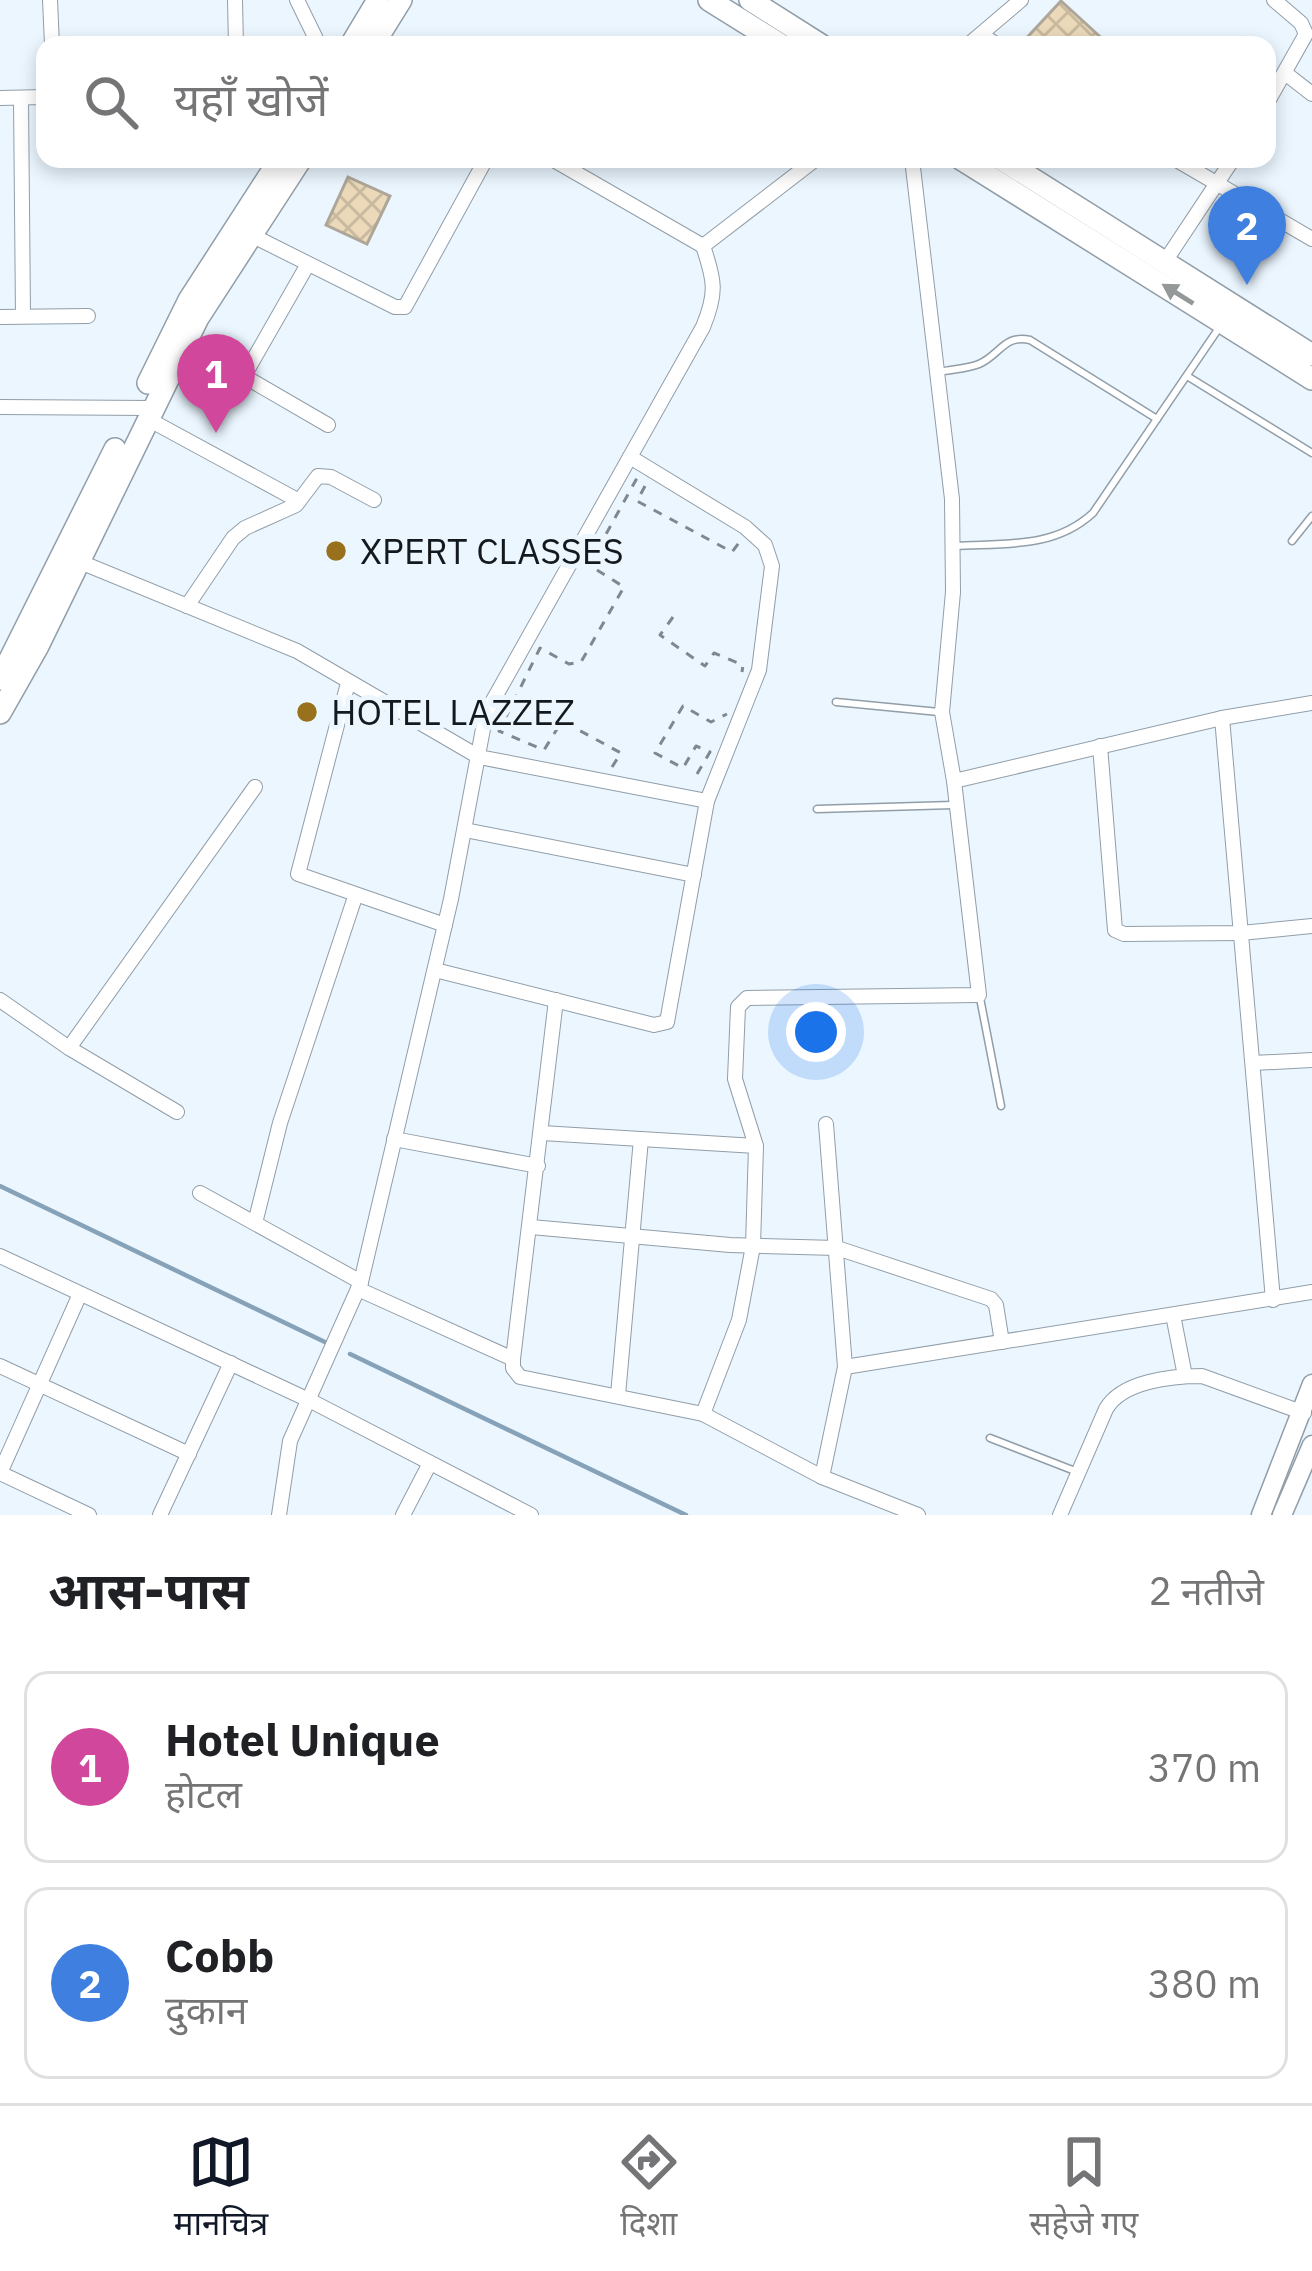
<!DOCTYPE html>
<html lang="hi">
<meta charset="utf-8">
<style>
:root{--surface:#fff;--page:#f2f2f2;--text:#202124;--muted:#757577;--line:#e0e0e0;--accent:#111827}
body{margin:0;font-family:"IBM Plex Sans","Noto Sans Devanagari",sans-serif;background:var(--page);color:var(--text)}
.you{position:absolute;left:816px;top:1032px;width:42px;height:42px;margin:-30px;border:9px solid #fff;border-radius:50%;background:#1a73e8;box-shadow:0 0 0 18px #1a73e833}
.badge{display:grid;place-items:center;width:78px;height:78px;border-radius:50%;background:var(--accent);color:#fff;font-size:39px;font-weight:700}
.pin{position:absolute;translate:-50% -99px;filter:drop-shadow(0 3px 6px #0008)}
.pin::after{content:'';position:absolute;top:63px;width:42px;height:36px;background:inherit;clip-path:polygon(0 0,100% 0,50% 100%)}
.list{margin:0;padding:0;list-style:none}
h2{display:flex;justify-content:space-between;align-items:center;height:156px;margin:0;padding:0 48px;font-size:51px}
h2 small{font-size:39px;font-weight:400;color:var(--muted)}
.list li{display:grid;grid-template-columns:78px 1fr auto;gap:36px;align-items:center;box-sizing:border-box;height:192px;margin:0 24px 24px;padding:0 24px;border:3px solid var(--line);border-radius:24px}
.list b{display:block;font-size:45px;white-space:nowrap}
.list p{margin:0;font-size:39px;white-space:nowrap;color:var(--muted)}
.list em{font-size:39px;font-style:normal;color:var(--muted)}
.icon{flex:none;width:66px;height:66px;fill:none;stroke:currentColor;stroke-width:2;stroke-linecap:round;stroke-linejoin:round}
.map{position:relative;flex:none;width:1312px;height:1515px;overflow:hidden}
.search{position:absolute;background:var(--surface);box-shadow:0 6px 18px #0003;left:36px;right:36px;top:36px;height:132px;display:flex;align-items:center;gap:30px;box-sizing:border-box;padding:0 42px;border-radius:24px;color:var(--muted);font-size:45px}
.sheet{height:588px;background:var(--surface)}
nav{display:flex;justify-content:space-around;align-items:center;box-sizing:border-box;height:168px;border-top:3px solid var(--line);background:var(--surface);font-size:33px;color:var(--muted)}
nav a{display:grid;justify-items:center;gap:6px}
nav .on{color:var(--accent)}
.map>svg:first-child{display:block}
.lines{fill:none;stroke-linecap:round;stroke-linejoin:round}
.stream{stroke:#85a2b9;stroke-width:4.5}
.building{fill:url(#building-cross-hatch);stroke:#aea799;stroke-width:3}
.lane-casing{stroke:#919ea8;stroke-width:9}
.street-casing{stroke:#919ea8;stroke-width:16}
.secondary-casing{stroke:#919ea8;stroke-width:21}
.primary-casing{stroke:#919ea8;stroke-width:24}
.path{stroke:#80888e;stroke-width:3;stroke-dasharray:9 9;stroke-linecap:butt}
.lane{stroke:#fff;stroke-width:6}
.street{stroke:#fff;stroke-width:14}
.secondary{stroke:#fff;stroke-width:18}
.primary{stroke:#fff;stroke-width:21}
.oneway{fill:#959899}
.poi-dot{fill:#99711d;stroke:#ebf6ff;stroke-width:4.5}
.labels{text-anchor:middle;stroke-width:10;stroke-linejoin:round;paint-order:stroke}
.poi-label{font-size:36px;fill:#14191d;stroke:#ebf6ff;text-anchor:start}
</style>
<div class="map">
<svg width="1312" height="1515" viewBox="0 0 1312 1515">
<defs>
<pattern id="building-cross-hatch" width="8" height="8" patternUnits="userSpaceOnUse" patternTransform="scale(3)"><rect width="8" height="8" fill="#ebd9ba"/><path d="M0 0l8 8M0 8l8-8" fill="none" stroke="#c9ba9f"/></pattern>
</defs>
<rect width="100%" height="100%" fill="#ebf6ff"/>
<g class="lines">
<!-- stream -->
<g class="stream">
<polyline points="0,1186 329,1344"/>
<polyline points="350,1354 686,1515"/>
</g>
</g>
<!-- building -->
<g class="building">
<polygon points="1061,1 1109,45 1020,45"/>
<polygon points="348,177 390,196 367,244 326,225"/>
</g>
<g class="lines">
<!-- lane casing -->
<g class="lane-casing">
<g id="lane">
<path d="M 939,372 C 952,369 967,369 979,364 C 1000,355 1004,334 1030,340 L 1157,419"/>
<polyline points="1187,376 1312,453"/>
<polyline points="1292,541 1312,516"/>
<path d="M 955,546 C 1004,543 1054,549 1093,513 L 1221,325"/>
<polyline points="836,702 939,712"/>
<polyline points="817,809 953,805"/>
<polyline points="980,998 1001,1106"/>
<polyline points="990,1438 1075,1471"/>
</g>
</g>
<!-- street casing -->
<g class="street-casing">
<g id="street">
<polyline points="50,0 52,45"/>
<polyline points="235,0 236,45"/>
<polyline points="297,0 319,45"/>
<polyline points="982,35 997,45"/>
<polyline points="968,45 1021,0"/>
<polyline points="1285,73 1312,94"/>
<polyline points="0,98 45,97"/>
<polyline points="21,98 23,316"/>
<polyline points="1267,103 1306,34 1301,23 1274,0"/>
<polyline points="912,159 952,499 953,592 942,712 954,781 1222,718 1312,703"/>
<polyline points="1175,159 1312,239"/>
<polyline points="251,235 395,307 405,307 486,159"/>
<polyline points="703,246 816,159"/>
<polyline points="1164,263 1233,159"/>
<polyline points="0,317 88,316"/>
<polyline points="185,342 328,425"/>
<polyline points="244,376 308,264"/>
<polyline points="0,407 151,408"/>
<polyline points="146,418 299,501"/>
<polyline points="73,559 297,651 479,757 707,801"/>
<polyline points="187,606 233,538 245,528 296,505 318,476 331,477 374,500"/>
<polyline points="348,683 298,874 445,925"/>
<polyline points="1222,718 1273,1300"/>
<polyline points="1100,746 1115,930 1124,934 1241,933 1312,926"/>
<polyline points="465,830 694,875"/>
<polyline points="435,970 654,1025 667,1022 707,801 759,670 772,566 765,545 745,527 630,457"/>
<polyline points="0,1000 69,1048 177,1112"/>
<polyline points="69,1048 255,787"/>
<polyline points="1253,1063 1312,1060"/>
<polyline points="542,1133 756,1146"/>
<polyline points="394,1139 538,1166"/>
<polyline points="200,1193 361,1282"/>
<polyline points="255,1223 280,1123 355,897"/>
<polyline points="531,1227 730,1245 837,1248 991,1299 996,1305 1002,1342"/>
<polyline points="0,1256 311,1401 531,1515"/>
<polyline points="358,1289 513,1359 513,1368 520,1377 703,1414 822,1477 918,1515"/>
<polyline points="80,1294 0,1473 89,1515"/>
<polyline points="1173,1315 1185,1376"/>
<polyline points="513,1359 556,1000"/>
<polyline points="0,1366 189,1454"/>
<polyline points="845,1367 1312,1292"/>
<polyline points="618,1395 641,1139"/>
<polyline points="703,1414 739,1320 753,1246 756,1146 735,1079 738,1007 747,998 979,995 954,781"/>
<polyline points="822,1477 845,1367 826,1124"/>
<polyline points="160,1515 231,1363"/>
<path d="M 279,1515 L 290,1441 L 361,1282 L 451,899 L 486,713 L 703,327 C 717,293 715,281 703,246 L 552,159"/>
<polyline points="403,1515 430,1463"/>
<path d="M 1060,1515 L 1106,1409 C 1122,1381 1172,1376 1202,1376 L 1304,1413"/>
</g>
</g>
<!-- secondary casing -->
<g class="secondary-casing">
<g id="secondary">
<polyline points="1261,1515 1312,1384"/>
<polyline points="1282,1515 1312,1445"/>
</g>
</g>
<!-- primary casing -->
<g class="primary-casing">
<g id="primary">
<polyline points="709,0 781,45"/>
<polyline points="750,0 821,45"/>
<polyline points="351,45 378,0"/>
<polyline points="373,45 401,0"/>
<polyline points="961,159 1312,379"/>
<polyline points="1001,159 1312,355"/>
<polyline points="148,383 189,300 280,159"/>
<polyline points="0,679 115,449"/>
<polyline points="0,713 38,646 198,318 301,159"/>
</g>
</g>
<!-- path -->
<g class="path">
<polyline points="645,486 637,501 732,552 741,540"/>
<polyline points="673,617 660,635 705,666 714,653 743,665 742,672"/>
<polyline points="612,767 621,753 562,721 544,750 499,731 540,648 569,664 581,662 624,587 589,565 637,478"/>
<polyline points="697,774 710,752 696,746 683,768 655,753 683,706 711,722 727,714"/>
</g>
<!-- lane -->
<use href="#lane" class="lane"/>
<!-- street -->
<use href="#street" class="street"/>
<!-- secondary -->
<use href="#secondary" class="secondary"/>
<!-- primary -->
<use href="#primary" class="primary"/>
</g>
<!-- one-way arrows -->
<defs><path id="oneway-solid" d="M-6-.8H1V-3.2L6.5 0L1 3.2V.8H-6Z" transform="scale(3)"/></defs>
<use class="oneway" href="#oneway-solid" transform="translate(1178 294) rotate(-148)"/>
<!-- markers -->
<g class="poi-dot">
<circle cx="336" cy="551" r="12"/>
<circle cx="307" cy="712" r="12"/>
</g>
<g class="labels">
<!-- poi labels -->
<g class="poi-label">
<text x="360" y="564">XPERT CLASSES</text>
<text x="331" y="725">HOTEL LAZZEZ</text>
</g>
</g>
</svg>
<div class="you"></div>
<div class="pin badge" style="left:216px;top:433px;background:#d1479c">1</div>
<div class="pin badge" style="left:1247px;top:285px;background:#3f7fe0">2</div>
<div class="search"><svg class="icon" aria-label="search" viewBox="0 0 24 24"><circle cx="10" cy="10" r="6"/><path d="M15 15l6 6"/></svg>यहाँ खोजें</div>
</div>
<section class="sheet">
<h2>आस-पास<small>2 नतीजे</small></h2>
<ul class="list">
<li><span class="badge" style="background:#d1479c">1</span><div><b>Hotel Unique</b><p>होटल</p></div><em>370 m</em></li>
<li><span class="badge" style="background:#3f7fe0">2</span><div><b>Cobb</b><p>दुकान</p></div><em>380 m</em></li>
</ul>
</section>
<nav>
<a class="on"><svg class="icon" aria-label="map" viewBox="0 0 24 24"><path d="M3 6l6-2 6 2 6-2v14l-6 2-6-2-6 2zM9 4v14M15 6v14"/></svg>मानचित्र</a>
<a><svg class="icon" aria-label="directions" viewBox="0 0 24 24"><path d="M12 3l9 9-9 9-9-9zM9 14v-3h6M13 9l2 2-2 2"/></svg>दिशा</a>
<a><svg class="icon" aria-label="saved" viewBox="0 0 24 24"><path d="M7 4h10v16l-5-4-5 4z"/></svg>सहेजे गए</a>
</nav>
